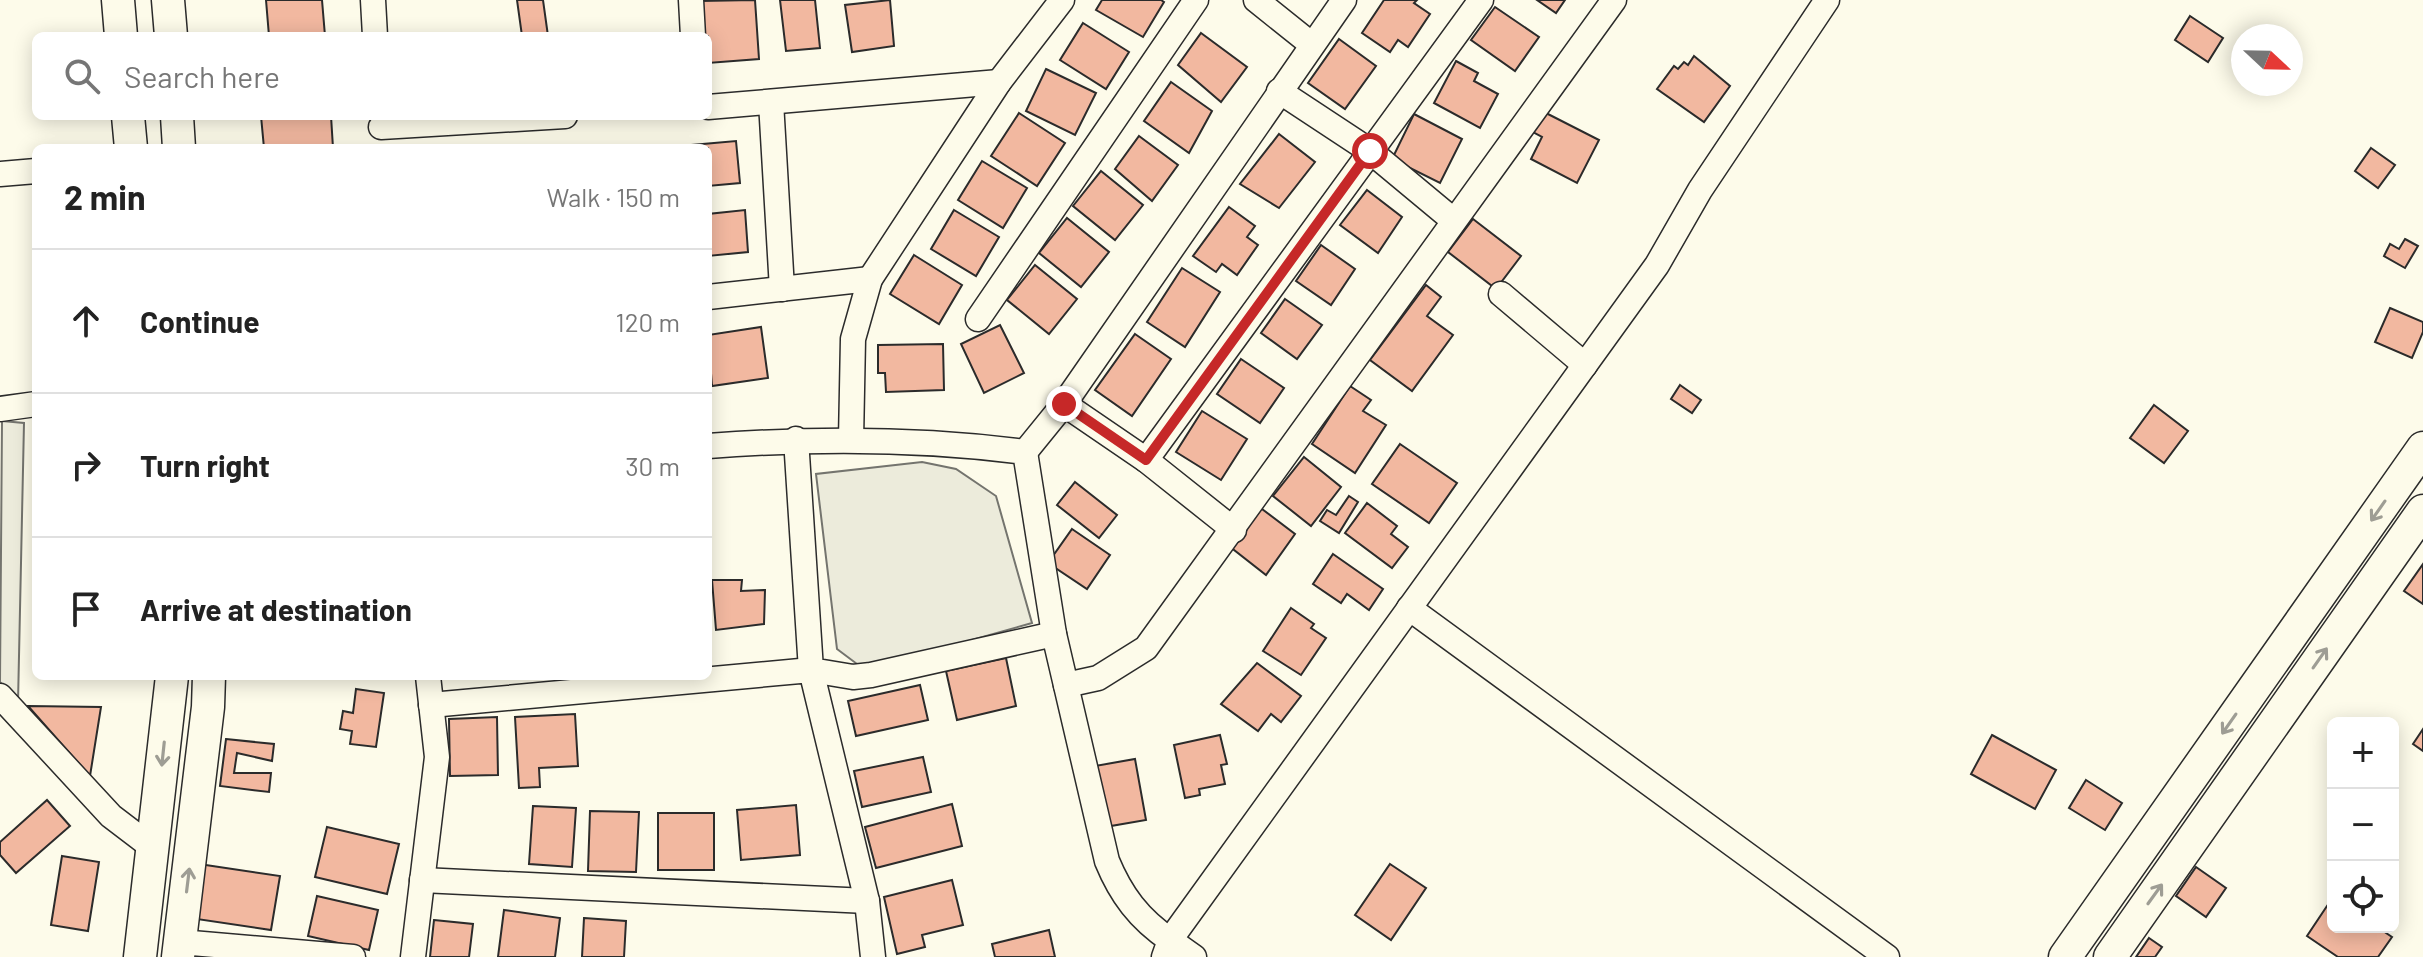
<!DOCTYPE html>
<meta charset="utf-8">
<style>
:root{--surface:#fff;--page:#f2f2f2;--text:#222;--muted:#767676;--line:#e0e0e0}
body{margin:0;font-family:Barlow,sans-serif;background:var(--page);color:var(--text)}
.controls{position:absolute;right:24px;bottom:24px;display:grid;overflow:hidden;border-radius:12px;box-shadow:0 4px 20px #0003}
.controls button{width:72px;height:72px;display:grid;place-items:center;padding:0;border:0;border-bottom:2px solid var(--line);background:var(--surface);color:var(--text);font:40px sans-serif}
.compass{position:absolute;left:2231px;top:24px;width:72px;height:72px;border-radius:50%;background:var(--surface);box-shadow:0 4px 20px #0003;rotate:112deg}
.stop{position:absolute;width:24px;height:24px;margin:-18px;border:6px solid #c62828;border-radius:50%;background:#fff}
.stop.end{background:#c62828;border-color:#fff;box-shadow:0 2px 8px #0008}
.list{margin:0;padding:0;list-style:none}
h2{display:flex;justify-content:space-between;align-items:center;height:104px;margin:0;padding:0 32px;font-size:34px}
h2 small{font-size:26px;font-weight:400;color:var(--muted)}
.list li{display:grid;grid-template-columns:52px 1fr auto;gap:24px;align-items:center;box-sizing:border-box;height:144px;padding:0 32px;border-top:2px solid var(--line)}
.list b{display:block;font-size:30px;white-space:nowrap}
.list em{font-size:26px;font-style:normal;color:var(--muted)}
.icon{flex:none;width:44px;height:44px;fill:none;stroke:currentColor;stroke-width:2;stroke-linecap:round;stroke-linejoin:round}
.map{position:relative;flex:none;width:2423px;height:957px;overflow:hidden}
.search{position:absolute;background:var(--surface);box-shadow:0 4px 20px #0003;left:32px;top:32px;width:680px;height:88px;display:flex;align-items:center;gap:20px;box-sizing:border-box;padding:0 28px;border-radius:12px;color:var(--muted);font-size:30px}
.panel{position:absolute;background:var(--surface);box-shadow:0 4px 20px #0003;left:32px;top:144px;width:680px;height:536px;border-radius:12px}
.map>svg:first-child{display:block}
.green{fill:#ecebdb;stroke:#74746e;stroke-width:2}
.building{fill:#f2b8a0;stroke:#2b2b2b;stroke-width:2}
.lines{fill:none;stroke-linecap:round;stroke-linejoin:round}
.minor-casing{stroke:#2b2b2b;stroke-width:27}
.major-casing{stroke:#2b2b2b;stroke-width:35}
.minor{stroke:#fdfbea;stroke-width:24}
.major{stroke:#fdfbea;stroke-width:32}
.oneway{stroke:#9e9d94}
.route{stroke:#c62828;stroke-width:10}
</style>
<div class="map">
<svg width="2423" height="957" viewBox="0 0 2423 957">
<rect width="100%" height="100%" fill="#fdfbea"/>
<!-- green -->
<g class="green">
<polygon points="2,421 24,423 18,703 0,682"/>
<polygon points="922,462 956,469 996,496 1032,623 865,670 837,649 816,474"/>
</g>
<!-- building -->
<g class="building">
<polygon points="266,0 322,0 325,36 269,36"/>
<polygon points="517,0 543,0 548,36 522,36"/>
<polygon points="755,0 759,59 708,63 708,36 703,36 700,1"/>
<polygon points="780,0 815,0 820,48 786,51"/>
<polygon points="890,0 894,46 852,52 845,5"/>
<polygon points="1102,0 1161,0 1164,2 1143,37 1096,10"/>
<polygon points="1384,0 1417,0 1414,3 1430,14 1408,47 1398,40 1390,52 1362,33"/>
<polygon points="1537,0 1565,0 1556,13"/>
<polygon points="1495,7 1539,37 1515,71 1471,40"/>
<polygon points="2190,16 2223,38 2208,62 2175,40"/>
<polygon points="1083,23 1129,52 1106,89 1060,60"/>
<polygon points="1201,33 1247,67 1221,102 1178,65"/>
<polygon points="1339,39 1376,66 1345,109 1308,83"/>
<polygon points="1694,56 1730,86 1704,122 1657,89 1674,66 1678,69 1684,62 1688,65"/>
<polygon points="1456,61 1478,73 1474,81 1498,94 1480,128 1434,103"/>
<polygon points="1046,69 1096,93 1075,135 1026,111"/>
<polygon points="1171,82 1212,111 1189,153 1144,121"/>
<polygon points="1544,112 1599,140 1577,183 1531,159 1542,137 1533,132"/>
<polygon points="1019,113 1065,143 1037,186 991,156"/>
<polygon points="1414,114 1462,139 1440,183 1392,159"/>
<polygon points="261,116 331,116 333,148 264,148"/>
<polygon points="1279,134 1315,162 1279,208 1240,184"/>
<polygon points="1139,136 1178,165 1152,201 1115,169"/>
<polygon points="736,141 740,183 708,186 708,148 692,148 692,145"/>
<polygon points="2371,148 2395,165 2378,188 2355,171"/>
<polygon points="982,161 1027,188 1003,228 958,200"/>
<polygon points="1101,171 1143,205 1115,240 1073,206"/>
<polygon points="1367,190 1402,217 1378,253 1340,225"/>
<polygon points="1229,207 1255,226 1247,237 1258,245 1237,275 1222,264 1216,272 1193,256"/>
<polygon points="745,210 748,252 708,256 708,214"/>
<polygon points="954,210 999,237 976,276 931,249"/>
<polygon points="1067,218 1109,252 1081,287 1039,253"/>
<polygon points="1473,219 1521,256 1496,289 1448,252"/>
<polygon points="2405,239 2418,246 2405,268 2384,256 2390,244 2399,249"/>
<polygon points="1321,245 1355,269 1331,305 1296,281"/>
<polygon points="914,255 962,285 939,324 890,294"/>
<polygon points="1035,265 1077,299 1049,334 1007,300"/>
<polygon points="1182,268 1220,292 1185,347 1147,322"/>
<polygon points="1426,285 1441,297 1427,316 1453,335 1412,391 1370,360"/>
<polygon points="1285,299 1322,325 1297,359 1261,333"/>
<polygon points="2390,308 2423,322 2423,332 2412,358 2375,342"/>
<polygon points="1000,325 1024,373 984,393 961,344"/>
<polygon points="761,327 768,378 712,386 708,335"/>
<polygon points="1135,334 1171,359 1132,416 1095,390"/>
<polygon points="943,344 944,390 886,392 885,373 878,373 878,345"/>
<polygon points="1241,359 1284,388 1260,423 1217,394"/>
<polygon points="1680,385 1701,400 1692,413 1671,399"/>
<polygon points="1350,386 1371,400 1363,411 1386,425 1355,473 1312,444"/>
<polygon points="2154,405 2188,431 2164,463 2130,438"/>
<polygon points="1202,411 1247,439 1221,480 1176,452"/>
<polygon points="1400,444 1457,483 1429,523 1372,484"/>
<polygon points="1304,457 1341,487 1311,526 1273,496"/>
<polygon points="1075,482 1117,515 1099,538 1057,505"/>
<polygon points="1349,496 1358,502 1339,533 1320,521 1327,510 1336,515"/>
<polygon points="1367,503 1397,526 1391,534 1408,547 1392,568 1345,533"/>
<polygon points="1258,506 1295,534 1266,575 1229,546"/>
<polygon points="1072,529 1110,555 1087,589 1048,563"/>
<polygon points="1333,554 1383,589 1369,610 1347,594 1341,603 1313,584"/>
<polygon points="2423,564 2423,604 2404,591"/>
<polygon points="712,580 742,580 741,591 765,590 764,624 716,630"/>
<polygon points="1291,608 1314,624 1311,628 1326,638 1301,675 1263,651"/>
<polygon points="1006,658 1016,706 957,720 946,671"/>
<polygon points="1257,663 1301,696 1281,722 1271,714 1258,731 1221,704"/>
<polygon points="920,685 928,720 856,736 848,701"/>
<polygon points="356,689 384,693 376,747 350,744 352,731 340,729 343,711 353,713"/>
<polygon points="28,706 101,707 90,776"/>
<polygon points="575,714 578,766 539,768 540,787 519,788 515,717"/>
<polygon points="497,717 498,775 450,776 449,719"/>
<polygon points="2423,729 2423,751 2413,744"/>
<polygon points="1220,735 1227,764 1221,765 1225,784 1199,789 1200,795 1185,798 1174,745"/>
<polygon points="1992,735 2056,770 2035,809 1971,774"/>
<polygon points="226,739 274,744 272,761 237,753 234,773 271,773 269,792 220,786"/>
<polygon points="923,757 931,792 862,807 854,771"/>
<polygon points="1135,759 1146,820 1105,827 1095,766"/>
<polygon points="2086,780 2122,803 2105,830 2069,808"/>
<polygon points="47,800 70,826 16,873 0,855 0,842"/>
<polygon points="952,804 962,846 876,868 865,827"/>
<polygon points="796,805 800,855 741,860 737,810"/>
<polygon points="533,806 576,808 572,867 529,864"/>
<polygon points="590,811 639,812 636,872 588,871"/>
<rect x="658" y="813" width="56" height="57"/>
<polygon points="327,827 399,844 387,894 315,877"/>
<polygon points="62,856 99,862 88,931 51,925"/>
<polygon points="199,864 280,876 271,930 190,918"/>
<polygon points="1390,864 1426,888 1391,940 1355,915"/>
<polygon points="2196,867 2226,888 2206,917 2176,896"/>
<polygon points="952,880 963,925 922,935 925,947 897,954 884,897"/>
<polygon points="317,896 378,910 369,950 308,936"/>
<polygon points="2333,897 2333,927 2377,927 2392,937 2378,957 2338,957 2307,936"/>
<polygon points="504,910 560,918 555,957 498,957"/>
<polygon points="584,918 626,921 624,957 582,957"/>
<polygon points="434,920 473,924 469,957 430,957"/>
<polygon points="1049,930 1055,957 995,957 992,944"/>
<polygon points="2149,938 2162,947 2155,957 2136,957"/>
</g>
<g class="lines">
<!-- minor casing -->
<g class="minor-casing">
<g id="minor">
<polyline points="373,0 375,36"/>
<polyline points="691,0 693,36"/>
<polyline points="1256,0 1311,44"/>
<polyline points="1279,91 1370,151 1453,220"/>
<polyline points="771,102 782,289"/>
<polyline points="708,107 999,82"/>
<polyline points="381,127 565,116"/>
<polyline points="0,174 36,171"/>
<polyline points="1501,294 1585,365"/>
<polyline points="708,297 870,279"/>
<polyline points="978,319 1196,0"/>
<polyline points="1064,404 1146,460 1234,530"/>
<polyline points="0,409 36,404"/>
<polyline points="796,439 811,670 853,677 871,675 1054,634"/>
<polyline points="851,440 853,339 870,279 999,82 1062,0"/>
<path d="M 708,446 C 814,438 919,438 1025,452 L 1054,634 L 1107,861 C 1121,895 1139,919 1170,940 L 1164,957"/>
<polyline points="1025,452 1064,404 1344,0"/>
<polyline points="1146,460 1481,0"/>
<polyline points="1409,608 1887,957"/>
<polyline points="1066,685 1098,678 1146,648 1614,0"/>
<polyline points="0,696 111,816 153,848"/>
<polyline points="431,705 811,670 867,901 873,957"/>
<polyline points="422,880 867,901"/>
<polyline points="180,942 353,957"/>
<polyline points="413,957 437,757 428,676"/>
<polyline points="1194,957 1170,940 1657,265 1700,190 1827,0"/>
</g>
</g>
<!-- major casing -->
<g class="major-casing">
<g id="major">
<polyline points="118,0 121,36"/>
<polyline points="168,0 171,36"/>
<polyline points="128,116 131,148"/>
<polyline points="177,116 179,148"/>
<polyline points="140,957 172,676"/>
<polyline points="178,957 208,707 209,676"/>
<polyline points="2065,957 2423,448"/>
<polyline points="2110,957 2423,511"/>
</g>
</g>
<!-- minor -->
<use href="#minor" class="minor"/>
<!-- major -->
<use href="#major" class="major"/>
</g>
<!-- one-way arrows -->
<defs><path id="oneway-shaft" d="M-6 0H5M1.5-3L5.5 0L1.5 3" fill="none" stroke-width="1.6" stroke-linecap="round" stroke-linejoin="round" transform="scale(2)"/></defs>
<g class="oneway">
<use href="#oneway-shaft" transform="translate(2378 511) rotate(125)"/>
<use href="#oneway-shaft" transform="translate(2320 658) rotate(-55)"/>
<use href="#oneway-shaft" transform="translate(2229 724) rotate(125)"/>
<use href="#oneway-shaft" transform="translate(163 754) rotate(96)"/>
<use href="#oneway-shaft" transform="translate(188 880) rotate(-83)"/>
<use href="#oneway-shaft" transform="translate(2155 894) rotate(-54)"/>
</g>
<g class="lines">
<!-- route -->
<polyline class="route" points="1064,404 1146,460 1370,151"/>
</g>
</svg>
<div class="controls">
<button>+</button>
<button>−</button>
<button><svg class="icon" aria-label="locate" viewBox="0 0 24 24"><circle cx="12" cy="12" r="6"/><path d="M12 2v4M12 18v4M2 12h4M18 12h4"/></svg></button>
</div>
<svg class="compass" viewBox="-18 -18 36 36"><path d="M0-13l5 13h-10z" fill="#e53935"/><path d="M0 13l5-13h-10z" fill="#767676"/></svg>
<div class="stop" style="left:1370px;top:151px"></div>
<div class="stop end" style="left:1064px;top:404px"></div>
<div class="search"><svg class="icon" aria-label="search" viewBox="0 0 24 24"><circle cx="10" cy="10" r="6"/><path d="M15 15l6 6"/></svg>Search here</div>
<section class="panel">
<h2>2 min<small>Walk · 150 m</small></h2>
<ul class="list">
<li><svg class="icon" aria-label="ahead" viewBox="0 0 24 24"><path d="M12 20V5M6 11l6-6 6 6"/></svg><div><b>Continue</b></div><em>120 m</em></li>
<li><svg class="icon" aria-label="right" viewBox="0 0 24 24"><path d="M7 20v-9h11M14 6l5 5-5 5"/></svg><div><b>Turn right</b></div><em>30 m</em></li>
<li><svg class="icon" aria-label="arrive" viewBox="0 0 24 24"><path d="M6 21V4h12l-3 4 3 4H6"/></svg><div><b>Arrive at destination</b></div></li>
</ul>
</section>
</div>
